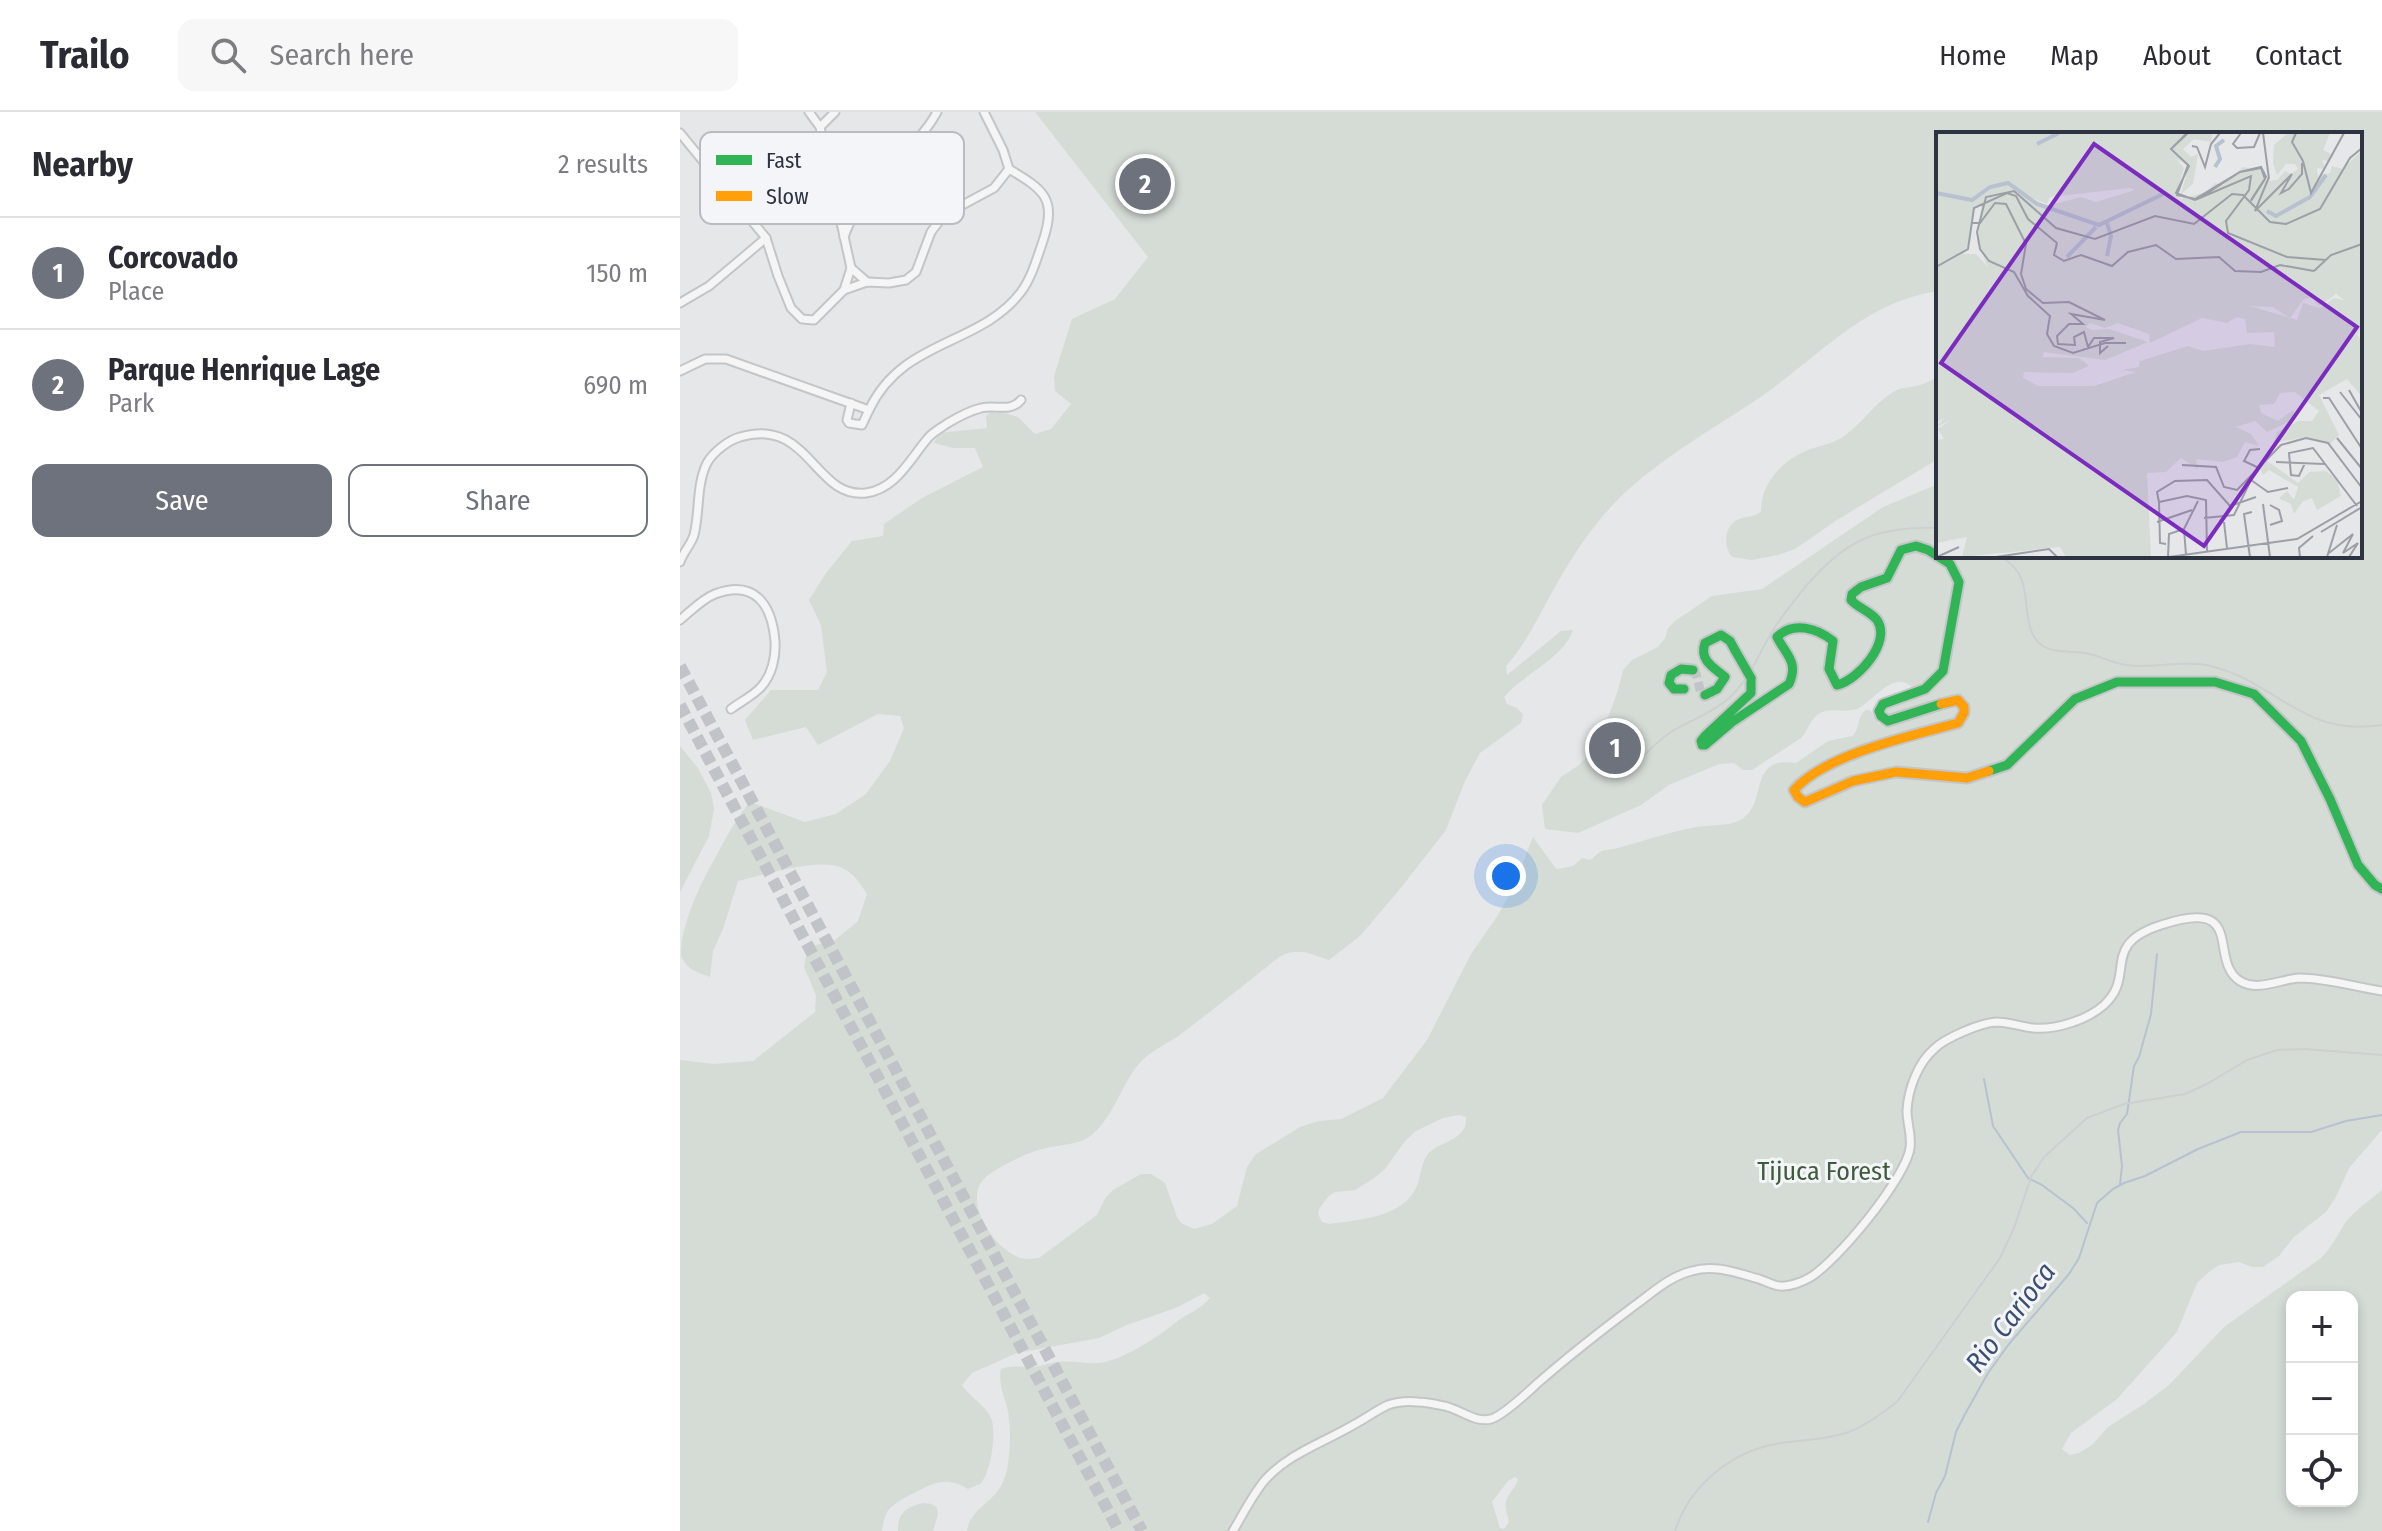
<!DOCTYPE html>
<meta charset="utf-8">
<style>
:root{--surface:#fff;--page:#f7f7f7;--text:#2b2b33;--muted:#7c7c81;--line:#e1e1e2;--accent:#6e727c}
body{margin:0;font-family:"Fira Sans Condensed",sans-serif;background:var(--page);color:var(--text)}
.controls{position:absolute;right:24px;bottom:24px;display:grid;overflow:hidden;border-radius:16px;box-shadow:0 4px 12px #0003}
.controls button{width:72px;height:72px;display:grid;place-items:center;padding:0;border:0;border-bottom:2px solid var(--line);background:var(--surface);color:var(--text);font:40px sans-serif}
.you{position:absolute;left:826px;top:764px;width:28px;height:28px;margin:-20px;border:6px solid #fff;border-radius:50%;background:#1a73e8;box-shadow:0 0 0 12px #1a73e833}
.badge{display:grid;place-items:center;width:52px;height:52px;border-radius:50%;background:var(--accent);color:#fff;font-size:26px;font-weight:700}
.pin{position:absolute;translate:-50% -50%;border:4px solid #fff;box-shadow:0 2px 8px #0006}
.list{margin:0;padding:0;list-style:none}
h2{display:flex;justify-content:space-between;align-items:center;height:104px;margin:0;padding:0 32px;font-size:34px}
h2 small{font-size:26px;font-weight:400;color:var(--muted)}
.list li{display:grid;grid-template-columns:52px 1fr auto;gap:24px;align-items:center;box-sizing:border-box;height:112px;padding:0 32px;border-top:2px solid var(--line)}
.list b{display:block;font-size:30px;white-space:nowrap}
.list p{margin:0;font-size:26px;white-space:nowrap;color:var(--muted)}
.list em{font-size:26px;font-style:normal;color:var(--muted)}
.actions{display:flex;gap:16px;padding:24px 32px}
.actions a{flex:1;padding:18px 0;border:2px solid var(--accent);border-radius:16px;text-align:center;font-size:28px;color:var(--accent)}
.actions .main{background:var(--accent);color:#fff}
.icon{flex:none;width:44px;height:44px;fill:none;stroke:currentColor;stroke-width:2;stroke-linecap:round;stroke-linejoin:round}
.map{position:relative;flex:none;width:1702px;height:1419px;overflow:hidden}
header{display:flex;align-items:center;gap:48px;box-sizing:border-box;height:112px;padding:0 40px;background:var(--surface);border-bottom:2px solid var(--line)}
header strong{font-size:38px}
nav{display:flex;gap:44px;margin-inline-start:auto;font-size:28px}
.search{width:560px;height:72px;background:var(--page);display:flex;align-items:center;gap:20px;box-sizing:border-box;padding:0 28px;border-radius:16px;color:var(--muted);font-size:30px}
main{display:flex}
aside{flex:1;background:var(--surface)}
.map>svg:first-child{display:block}
.green{fill:#d5dcd6;fill-rule:evenodd}
.lines{fill:none;stroke-linecap:round;stroke-linejoin:round}
.stream{stroke:#b8c1d0;stroke-width:2}
.secondary-tunnel{stroke:#c0c3c7;stroke-width:9;stroke-dasharray:9 4.5;stroke-linecap:butt}
.highway-tunnel{stroke:#c0c3c7;stroke-width:12;stroke-dasharray:12 6;stroke-linecap:butt}
.street-casing{stroke:#c3c5c7;stroke-width:11}
.fast-casing{stroke:#c3c5c7;stroke-width:13}
.slow-casing{stroke:#c3c5c7;stroke-width:13}
.street{stroke:#f5f5f6;stroke-width:7}
.fast{stroke:#30b455;stroke-width:9}
.slow{stroke:#ff9f0a;stroke-width:9}
.tram{stroke:#cecfd1;stroke-width:2}
.fast-bridge-casing{stroke:#c3c5c7;stroke-width:13;stroke-linecap:butt}
.fast-bridge{stroke:#30b455;stroke-width:9}
.labels{text-anchor:middle;stroke-width:6;stroke-linejoin:round;paint-order:stroke}
.park-label{font-size:26px;fill:#3f5b3c;stroke:#f4f5f8}
.water-label{font-size:28px;font-style:italic;fill:#3c4f71;stroke:#f4f5f8}
.inset-river{fill:none;stroke:#b8c1d0;stroke-width:4}
.inset-road{fill:none;stroke:#9c9fa6;stroke-width:2}
.view{fill:#7b2cbf;fill-opacity:0.15;stroke:#7b2cbf;stroke-width:4}
.inset-edge{fill:none;stroke:#2e3341;stroke-width:4}
.key{fill:#f4f5f8;stroke:#b9bbc1;stroke-width:2}
.key-label{font-size:22px;fill:#2e3341}
</style>
<header>
<strong>Trailo</strong>
<div class="search"><svg class="icon" aria-label="search" viewBox="0 0 24 24"><circle cx="10" cy="10" r="6"/><path d="M15 15l6 6"/></svg>Search here</div>
<nav><a>Home</a><a>Map</a><a>About</a><a>Contact</a></nav>
</header>
<main>
<aside>
<h2>Nearby<small>2 results</small></h2>
<ul class="list">
<li><span class="badge">1</span><div><b>Corcovado</b><p>Place</p></div><em>150 m</em></li>
<li><span class="badge">2</span><div><b>Parque Henrique Lage</b><p>Park</p></div><em>690 m</em></li>
</ul>
<div class="actions"><a class="main">Save</a><a>Share</a></div>
</aside>
<div class="map">
<svg width="1702" height="1419" viewBox="0 0 1702 1419">
<rect width="100%" height="100%" fill="#e5e7e9"/>
<!-- green -->
<g class="green">
<path d="M 355,0 L 1702,0 L 1702,1018 L 1669,1056 L 1656,1085 L 1646,1100 L 1614,1125 L 1599,1144 L 1583,1155 L 1572,1155 L 1559,1150 L 1539,1153 L 1529,1160 L 1517,1171 L 1497,1220 L 1437,1287 L 1391,1321 L 1382,1337 L 1390,1343 L 1399,1341 L 1412,1333 L 1428,1315 L 1464,1292 L 1489,1273 L 1544,1215 L 1641,1146 C 1651,1136 1656,1126 1663,1114 C 1673,1099 1689,1089 1702,1078 L 1702,1419 L 287,1419 C 291,1392 320,1392 327,1358 C 330,1341 331,1323 329,1307 C 328,1290 317,1274 321,1257 C 332,1253 341,1255 352,1255 C 360,1255 368,1251 376,1250 C 391,1248 405,1252 419,1251 C 441,1249 478,1225 495,1211 C 506,1202 522,1197 530,1186 L 524,1181 L 498,1195 L 447,1213 L 419,1226 L 337,1241 L 292,1261 L 282,1273 C 290,1286 304,1291 311,1306 C 317,1319 311,1362 300,1372 C 298,1373 290,1376 288,1377 C 264,1362 250,1373 228,1384 C 220,1388 212,1393 207,1400 C 204,1405 203,1413 202,1419 L 0,1419 L 0,948 L 34,952 L 73,949 L 135,900 L 136,883 L 124,855 L 128,835 L 155,828 L 178,809 L 187,782 C 180,771 173,760 160,755 C 135,746 84,763 58,769 L 43,817 L 33,839 L 30,865 C 17,860 7,858 1,844 C 0,815 20,772 34,748 C 46,726 54,709 70,690 L 125,710 L 156,702 L 186,682 L 210,649 L 224,616 L 220,604 L 198,602 L 138,633 L 126,615 L 73,628 L 65,608 L 91,578 L 138,578 L 147,560 L 141,513 L 129,488 L 146,461 L 172,429 L 203,424 L 204,412 L 242,386 L 303,355 L 295,336 L 273,336 L 254,331 L 259,321 L 307,316 L 306,304 L 314,298 L 338,305 L 355,322 L 371,317 L 391,292 L 375,279 L 374,264 L 392,207 L 435,187 L 468,145 ZM 1258,22 L 1680,22 L 1680,444 L 1258,444 L 1258,372 L 1203,395 L 1082,477 L 1032,484 L 995,509 L 988,516 L 985,526 L 978,535 L 952,548 L 943,558 L 938,578 L 917,635 L 899,653 L 881,665 L 862,693 L 865,717 L 898,721 L 961,693 L 989,673 L 1039,652 L 1054,651 L 1063,658 L 1072,658 L 1121,626 C 1127,620 1129,611 1135,605 C 1147,593 1163,602 1177,597 C 1194,589 1215,555 1234,577 L 1204,597 L 1203,603 L 1209,612 L 1199,612 L 1190,598 L 1186,598 C 1176,605 1181,617 1172,624 L 1148,629 L 1116,651 C 1062,643 1094,698 1053,711 C 1041,714 1028,713 1016,715 C 989,720 964,729 938,736 C 932,738 925,737 920,740 C 916,742 914,746 910,748 L 902,746 L 893,754 L 877,757 L 874,754 L 853,725 L 832,778 L 818,803 L 791,842 L 747,928 L 703,986 L 661,1007 L 639,1009 L 620,1015 L 576,1042 L 567,1055 L 557,1094 L 532,1112 L 514,1117 L 501,1111 L 497,1105 L 485,1071 L 471,1062 L 461,1062 L 433,1078 L 426,1085 L 417,1103 L 359,1146 C 351,1147 343,1148 336,1144 C 313,1134 284,1091 303,1068 C 312,1057 349,1040 362,1037 C 380,1032 400,1034 414,1021 C 434,1002 441,975 457,954 C 468,940 487,932 501,922 C 529,901 556,879 583,858 C 591,852 598,844 608,841 C 624,837 635,844 649,848 L 680,824 L 720,777 L 766,718 L 785,669 L 800,641 L 841,611 L 843,602 L 837,596 L 827,592 L 824,585 C 843,562 883,547 893,518 L 881,519 L 827,563 L 826,554 C 846,532 857,507 871,482 C 885,457 900,432 918,410 C 962,355 1025,323 1082,284 C 1141,243 1184,190 1258,179 ZM 779,1003 L 786,1005 C 788,1029 760,1028 748,1042 C 740,1052 741,1067 735,1078 C 720,1106 677,1108 649,1112 L 642,1110 L 638,1102 L 639,1097 L 649,1084 L 655,1080 L 675,1078 L 693,1067 L 705,1057 L 725,1029 L 736,1019 L 763,1006 ZM 1612,1185 L 1672,1185 L 1672,1389 L 1612,1389 ZM 835,1365 L 838,1367 C 836,1378 823,1384 826,1397 C 826,1402 829,1406 829,1410 L 824,1417 L 820,1416 L 812,1390 L 828,1369 Z"/>
<path d="M 1258,265 L 1258,344 L 1253,350 L 1157,408 L 1115,437 L 1098,443 L 1072,448 L 1052,445 C 1042,433 1044,411 1062,406 C 1070,404 1073,405 1081,400 C 1081,372 1100,350 1126,339 C 1137,334 1150,333 1161,326 C 1182,313 1194,290 1217,278 C 1222,275 1229,276 1235,274 C 1243,273 1250,269 1258,265 Z"/>
<polygon points="0,634 18,656 31,681 34,697 29,724 0,780"/>
<path d="M 243,1391 L 252,1392 L 257,1396 L 258,1402 L 253,1419 L 218,1419 C 217,1401 227,1395 243,1391 Z"/>
</g>
<g class="lines">
<!-- stream -->
<g class="stream">
<polyline points="1304,967 1313,1014 1348,1066 1362,1073 1393,1096 1407,1111"/>
<polyline points="1440,1072 1442,1054 1438,1018 1440,1011 1447,1002 1454,954 1459,945 1471,902 1477,842"/>
<polyline points="1248,1410 1256,1381 1265,1364 1276,1320 1284,1304 1308,1261 1329,1232 1389,1162 1399,1146 1417,1091 1433,1077 1444,1071 1465,1064 1518,1037 1561,1020 1631,1020 1666,1009 1702,1003"/>
</g>
<!-- secondary-tunnel -->
<polyline class="secondary-tunnel" points="1013,558 1016,562 1021,581 1025,583"/>
<!-- highway-tunnel -->
<g class="highway-tunnel">
<polyline points="0,554 462,1419"/>
<polyline points="0,593 439,1419"/>
</g>
<!-- street casing -->
<g class="street-casing">
<g id="street">
<polyline points="140,15 155,0"/>
<polyline points="0,21 86,126 98,164 111,196 122,207 134,208 164,178 171,156 140,15 129,0"/>
<polyline points="46,76 94,35"/>
<polyline points="66,101 95,75"/>
<path d="M 164,125 C 173,100 185,81 203,61 C 222,41 244,25 257,0"/>
<polyline points="171,156 187,170"/>
<polyline points="164,178 187,170 209,171 226,168 236,160 251,120 264,103 314,76 329,57 323,38 304,0"/>
<polyline points="0,191 29,174 86,126"/>
<path d="M 0,259 L 25,247 L 46,247 L 189,298 C 223,226 299,235 341,180 C 352,165 357,146 363,129 C 377,86 364,78 329,57"/>
<polyline points="171,291 167,308 169,311 182,313 189,298"/>
<path d="M 0,450 C 3,440 11,433 14,423 C 20,400 16,373 27,351 C 33,340 49,328 60,325 C 129,304 134,387 186,381 C 216,377 230,347 248,326 C 253,320 261,316 268,311 C 278,305 289,299 301,296 C 315,292 330,301 341,288"/>
<path d="M 0,508 C 11,499 22,487 35,482 C 75,467 92,493 95,529 C 96,545 92,563 81,575 C 73,584 60,590 51,597"/>
<path d="M 553,1419 C 563,1402 573,1382 585,1368 C 609,1341 645,1330 675,1312 C 686,1306 697,1298 708,1293 C 717,1290 728,1289 738,1290 C 748,1290 759,1293 768,1295 C 782,1299 796,1311 811,1307 C 823,1304 849,1279 859,1270 C 890,1243 922,1218 954,1194 C 972,1181 990,1164 1012,1159 C 1034,1152 1057,1161 1079,1167 C 1085,1169 1094,1174 1100,1174 C 1109,1175 1122,1170 1129,1166 C 1156,1151 1226,1066 1230,1036 C 1232,1024 1227,1011 1227,999 C 1228,977 1238,951 1254,937 C 1265,926 1300,911 1316,910 C 1329,910 1341,915 1353,916 C 1376,918 1407,908 1424,893 C 1457,863 1419,833 1481,813 C 1568,784 1527,848 1560,869 C 1578,880 1601,867 1619,866 C 1647,866 1675,875 1702,879"/>
</g>
</g>
<!-- fast casing -->
<g class="fast-casing">
<g id="fast">
<path d="M 1071,566 L 1071,581 L 1026,623 L 1021,629 L 1022,633 L 1025,633 L 1052,610 L 1109,572 C 1119,550 1106,543 1097,525 C 1113,509 1137,516 1153,529 L 1149,557 L 1157,573 C 1178,568 1212,530 1197,508 C 1190,499 1178,496 1171,488 L 1172,482 L 1181,475 L 1207,466 L 1221,438 L 1236,434 L 1248,438 L 1270,452 L 1279,470 L 1263,559 L 1245,577 L 1203,592 L 1199,599 L 1201,604 L 1208,609 L 1261,592"/>
<polyline points="1004,577 994,577 989,571 991,563 1001,557 1013,558"/>
<path d="M 1025,583 L 1037,577 L 1045,565 C 1033,555 1019,548 1025,531 L 1041,523 L 1050,529 L 1056,540"/>
<polyline points="1309,659 1327,653 1395,587 1437,570 1535,570 1574,582 1621,629 1650,687 1678,753 1695,773 1702,777"/>
</g>
</g>
<!-- slow casing -->
<g class="slow-casing">
<path id="slow" d="M 1261,592 L 1278,588 L 1284,595 L 1284,601 L 1278,611 C 1231,624 1146,642 1114,678 L 1118,685 L 1125,690 L 1173,669 L 1216,660 L 1287,666 L 1309,659"/>
</g>
<!-- street -->
<use href="#street" class="street"/>
<!-- fast -->
<use href="#fast" class="fast"/>
<!-- slow -->
<use href="#slow" class="slow"/>
<!-- tram -->
<g class="tram">
<path d="M 1320,444 C 1328,449 1337,456 1341,466 C 1350,486 1342,521 1363,534 C 1374,541 1392,539 1405,541 C 1419,543 1432,551 1446,553 C 1473,557 1500,548 1526,553 C 1595,567 1621,626 1702,613"/>
<path d="M 959,648 C 969,638 979,628 991,620 C 1010,608 1033,601 1049,586 C 1068,569 1077,546 1089,525 C 1098,508 1110,495 1121,480 C 1162,430 1193,414 1258,416"/>
<path d="M 995,1419 C 1009,1375 1049,1341 1095,1332 C 1119,1328 1146,1328 1169,1320 C 1187,1313 1202,1301 1217,1290 L 1320,1146 L 1334,1116 L 1351,1065 L 1364,1045 L 1407,1006 L 1444,992 L 1505,982 L 1527,972 L 1567,948 L 1597,938 L 1625,937 L 1702,943"/>
</g>
<!-- fast-bridge casing -->
<g class="fast-bridge-casing">
<polyline id="fast-bridge" points="1056,540 1071,566"/>
</g>
<!-- fast-bridge -->
<use href="#fast-bridge" class="fast-bridge"/>
</g>
<g class="labels">
<!-- park labels -->
<g class="park-label">
<text x="1144" y="1068">Tijuca Forest</text>
</g>
<!-- water labels -->
<g class="water-label">
<text transform="translate(1330 1205) rotate(-53)" y="10">Rio Carioca</text>
</g>
</g>
<!-- overview -->
<g transform="translate(1256 20)">
<rect width="426" height="426" fill="#e5e7e9"/>
<path d="M 0,1 L 276,1 L 275,10 L 258,7 L 247,17 L 255,25 L 262,22 L 257,52 L 245,62 L 253,33 L 240,27 L 248,36 L 240,62 L 245,67 L 271,60 L 279,51 L 287,53 L 307,35 L 329,39 L 330,49 L 341,48 L 349,39 L 355,42 L 362,37 L 359,32 L 350,32 L 341,43 L 337,31 L 338,13 L 352,1 L 394,1 L 387,18 L 395,22 L 394,30 L 386,28 L 390,37 L 381,36 L 382,44 L 394,41 L 396,34 L 407,37 L 426,18 L 426,195 L 421,202 L 426,210 L 426,265 L 411,247 L 383,263 L 403,303 L 394,312 L 369,305 L 343,310 L 336,316 L 341,300 L 362,289 L 376,289 L 383,279 L 359,260 L 344,261 L 338,272 L 323,273 L 325,281 L 342,289 L 357,278 L 359,287 L 331,300 L 319,289 L 300,295 L 315,302 L 323,314 L 309,310 L 301,325 L 287,330 L 260,327 L 262,337 L 245,326 L 230,340 L 211,341 L 215,425 L 130,425 L 124,415 L 26,425 L 31,405 L 0,411 L 0,308 L 8,307 L 2,297 L 13,289 L 0,295 L 9,285 L 0,291 ZM 194,56 L 199,58 L 160,70 L 145,65 L 111,74 L 96,66 L 111,72 L 114,65 ZM 46,72 L 41,110 L 52,135 L 40,122 L 27,122 L 34,110 L 38,74 ZM 400,162 L 408,168 L 398,166 L 384,176 L 367,171 L 361,188 L 314,174 L 336,175 L 354,186 L 368,167 L 383,164 L 379,171 L 384,174 ZM 300,185 L 309,187 L 311,201 L 338,200 L 339,215 L 314,212 L 267,219 L 252,214 L 204,229 L 203,235 L 186,238 L 200,240 L 158,254 L 102,254 L 87,246 L 88,240 L 136,241 L 153,234 L 143,226 L 106,225 L 108,220 L 169,228 L 212,210 L 173,197 L 156,198 L 150,195 L 154,191 L 169,196 L 182,191 L 213,202 L 214,211 L 266,186 L 291,191 ZM 330,328 L 362,351 L 373,340 L 390,339 L 401,348 L 405,364 L 381,378 L 376,366 L 367,369 L 358,382 L 355,372 L 343,366 L 351,359 L 358,368 L 362,355 L 333,338 L 327,343 L 324,336 Z" fill="#d5dcd6" fill-rule="evenodd"/>
<path class="inset-river" d="M 101,12 L 123,1M 279,35 L 284,27 L 280,14 L 288,8M 0,61 L 36,68 L 54,55 L 72,51 L 101,72 L 163,93 L 227,62M 331,79 L 340,84 L 374,65 L 390,43M 171,91 L 175,104 L 171,124M 131,125 L 160,95"/>
<path class="inset-road" d="M 251,1 L 235,17 L 252,33 L 241,63 L 259,67 L 304,40 L 325,35 L 330,45 L 315,68M 252,1 L 235,17 L 253,34 L 240,61 L 259,68M 305,1 L 297,12 L 301,16 L 318,15 L 324,1M 327,1 L 333,47M 360,1 L 356,10 L 367,29M 256,14 L 261,15 L 269,35 L 275,12 L 284,1M 367,29 L 375,61 L 408,1M 333,45 L 319,79 L 356,42 L 345,61 L 353,57 L 366,42 L 366,31M 267,64 L 304,40 L 325,36 L 329,47 L 315,69M 259,68 L 315,44 L 313,58 L 290,89 L 292,101 L 351,125 L 390,128M 35,91 L 44,91 L 59,71 L 70,72 L 90,112 L 85,142 L 90,157 L 107,171 L 133,170 L 169,188 L 135,182 L 147,192 L 133,192 L 121,204 L 122,212 L 139,213 L 138,205 L 148,200 L 152,215 L 158,206 L 178,206 L 164,210 L 164,221 L 172,214M 0,135 L 32,117 L 38,76 L 71,61 L 80,64 L 92,87 L 121,111 L 118,123 L 128,129 L 145,123 L 176,134 L 192,120 L 220,113 L 240,127 L 283,125 L 299,139 L 325,140 L 344,133 L 378,139M 378,139 L 395,123 L 426,112M 190,211 L 169,211 L 137,221 L 118,214 L 111,202 L 114,184 L 92,164 L 78,140 L 53,129 L 44,117 L 41,100 L 50,65 L 78,59 L 120,96 L 159,107 L 219,84 L 258,92 L 296,62 L 307,63 L 334,90 L 350,92 L 384,77 L 414,26 L 426,16M 413,258 L 426,281M 404,260 L 426,288M 387,266 L 393,266 L 426,317M 401,306 L 426,337M 340,330 L 389,332M 369,331 L 363,344 L 355,343 L 353,321 L 377,316 L 421,374M 246,333 L 280,335 L 288,355 L 301,358 L 345,313 L 370,306 L 392,311 L 426,356M 323,336 L 308,329 L 314,318 L 324,317M 315,348 L 332,360 L 352,356M 223,370 L 221,360 L 239,349 L 271,348 L 294,374 L 320,365M 327,372 L 334,425M 268,386 L 298,383 L 316,346M 221,390 L 256,378M 288,390 L 291,416M 334,393 L 346,389 L 343,378 L 334,373M 385,400 L 426,375M 230,412 L 224,411 L 223,370 L 251,364 L 270,368 L 271,420M 393,421 L 417,402 L 407,421 L 422,411 L 413,425M 250,423 L 248,397 L 262,369M 1,425 L 23,415M 60,425 L 113,417 L 121,425M 232,425 L 233,402 L 248,397M 233,425 L 361,407 L 426,369M 314,425 L 308,382 L 316,380M 364,425 L 363,416 L 377,404M 391,425 L 401,393"/>
<path class="view" d="M 158,12 L 421,195 L 268,414 L 5,231 Z"/>
<rect width="426" height="426" class="inset-edge"/>
</g>
<!-- legend -->
<rect x="20" y="20" width="264" height="92" rx="12" class="key"/>
<rect x="36" y="43" width="36" height="10" fill="#30b455"/>
<rect x="36" y="79" width="36" height="10" fill="#ff9f0a"/>
<g class="key-label">
<text x="86" y="56">Fast</text>
<text x="86" y="92">Slow</text>
</g>
</svg>
<div class="controls">
<button>+</button>
<button>−</button>
<button><svg class="icon" aria-label="locate" viewBox="0 0 24 24"><circle cx="12" cy="12" r="6"/><path d="M12 2v4M12 18v4M2 12h4M18 12h4"/></svg></button>
</div>
<div class="you"></div>
<div class="pin badge" style="left:935px;top:636px">1</div>
<div class="pin badge" style="left:465px;top:72px">2</div>
</div>
</main>
